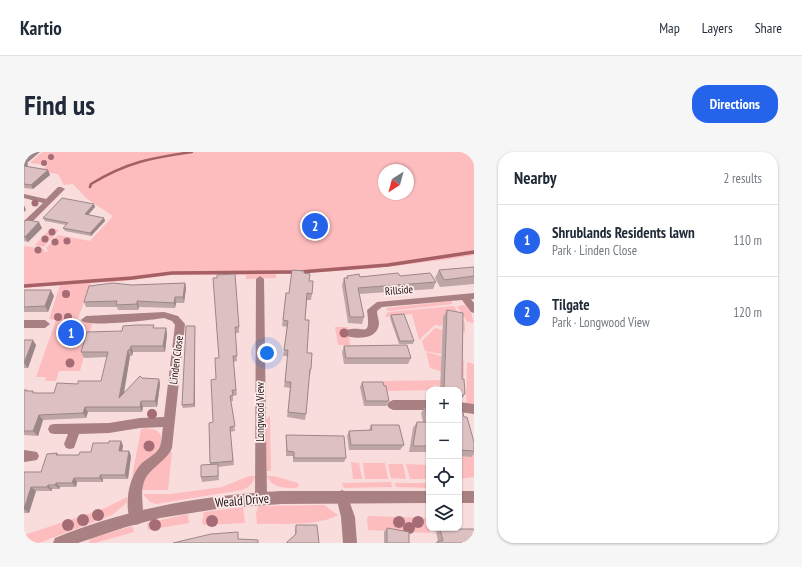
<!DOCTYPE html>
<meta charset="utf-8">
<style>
:root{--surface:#fff;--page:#f6f6f7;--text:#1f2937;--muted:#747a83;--line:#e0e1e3;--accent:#2563eb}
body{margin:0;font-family:"PT Sans Narrow",sans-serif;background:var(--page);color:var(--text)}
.controls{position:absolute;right:12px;bottom:12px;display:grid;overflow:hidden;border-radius:8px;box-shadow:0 1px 3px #0004}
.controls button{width:36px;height:36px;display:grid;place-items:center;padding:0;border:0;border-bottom:1px solid var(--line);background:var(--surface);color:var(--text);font:20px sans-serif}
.compass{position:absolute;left:354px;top:12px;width:36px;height:36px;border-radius:50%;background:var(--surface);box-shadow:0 1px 3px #0004;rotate:216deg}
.you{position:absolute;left:243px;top:201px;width:14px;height:14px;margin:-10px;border:3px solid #fff;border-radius:50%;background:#1a73e8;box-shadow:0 0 0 6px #1a73e833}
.badge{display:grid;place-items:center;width:26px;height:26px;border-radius:50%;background:var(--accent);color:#fff;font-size:13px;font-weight:700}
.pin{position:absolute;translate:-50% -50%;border:2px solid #fff;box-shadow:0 1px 4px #0006}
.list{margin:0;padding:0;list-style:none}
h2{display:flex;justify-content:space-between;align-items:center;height:52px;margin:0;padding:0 16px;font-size:17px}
h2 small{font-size:13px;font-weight:400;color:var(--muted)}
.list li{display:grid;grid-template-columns:26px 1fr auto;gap:12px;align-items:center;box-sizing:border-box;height:72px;padding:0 16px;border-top:1px solid var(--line)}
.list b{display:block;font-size:15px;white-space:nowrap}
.list p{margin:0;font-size:13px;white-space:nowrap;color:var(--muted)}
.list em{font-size:13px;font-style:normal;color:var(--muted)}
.icon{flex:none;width:22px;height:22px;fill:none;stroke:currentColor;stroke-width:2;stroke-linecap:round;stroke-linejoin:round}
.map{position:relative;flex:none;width:450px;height:391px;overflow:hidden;border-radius:16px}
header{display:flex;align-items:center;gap:24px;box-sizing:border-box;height:56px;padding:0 20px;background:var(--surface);border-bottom:1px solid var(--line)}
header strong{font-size:19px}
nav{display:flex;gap:22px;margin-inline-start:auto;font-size:14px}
.intro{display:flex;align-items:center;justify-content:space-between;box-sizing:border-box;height:96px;padding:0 24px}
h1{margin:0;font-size:28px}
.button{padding:10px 18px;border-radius:16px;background:var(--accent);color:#fff;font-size:14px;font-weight:700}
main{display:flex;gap:24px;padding:0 24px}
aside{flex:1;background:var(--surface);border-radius:16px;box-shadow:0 1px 3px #0004}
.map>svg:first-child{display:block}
.green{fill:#fdbcbe;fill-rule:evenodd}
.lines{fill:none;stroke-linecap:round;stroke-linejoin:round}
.stream-far1{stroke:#a46064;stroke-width:2.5}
.stream{stroke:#a46064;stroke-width:3.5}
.minor{fill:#aa8182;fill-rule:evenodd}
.tertiary{fill:#aa8182;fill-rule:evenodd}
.tree{fill:#a66c75}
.wall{fill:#bea6a7}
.shaded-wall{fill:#9b8788}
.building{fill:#ddc1c2;stroke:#9b8788}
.labels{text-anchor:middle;stroke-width:3.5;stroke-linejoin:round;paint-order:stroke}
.street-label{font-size:11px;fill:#1e1414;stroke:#ffeded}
.near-street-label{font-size:13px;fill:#1e1414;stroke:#ffeded}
</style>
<header>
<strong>Kartio</strong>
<nav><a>Map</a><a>Layers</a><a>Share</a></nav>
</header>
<div class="intro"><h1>Find us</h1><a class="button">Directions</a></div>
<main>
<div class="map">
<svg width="450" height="391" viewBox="0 0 450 391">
<rect width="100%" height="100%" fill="#f9dddd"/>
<!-- green -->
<g class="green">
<path d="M 18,0 L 450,0 L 450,103 C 384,114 319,120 252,122 L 252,126 L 222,127 L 222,123 L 141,123 L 102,129 L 67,131 L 53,169 L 66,170 L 68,172 L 56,219 L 35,219 L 32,229 L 21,229 L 22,225 L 12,225 L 32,168 L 25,167 L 36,133 L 0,136 L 0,95 L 1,94 L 20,97 L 20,100 L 26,99 L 23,98 L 22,96 L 34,83 L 66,89 L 89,64 L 62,46 L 49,32 L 40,33 L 34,22 L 17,19 L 23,13 L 6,11 ZM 360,18 L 384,18 L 384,42 L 360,42 Z"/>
<polygon points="27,76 35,78 20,95 11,93"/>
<polygon points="427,149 429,152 364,159 362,156"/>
<polygon points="441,153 447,160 450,171 443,170 433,154"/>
<polygon points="430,154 441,171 441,181 435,179 419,165 418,174 411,173 395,188 388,162 361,165 364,160"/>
<polygon points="311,175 324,175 326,193 314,193"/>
<polygon points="411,176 418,178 417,202 401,199 398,189"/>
<polygon points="402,200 417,204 417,217 434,221 434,208 440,209 440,226 406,216"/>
<polygon points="443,210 450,212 450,253 442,251"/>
<polygon points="426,228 419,235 409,233 409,238 364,239 361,237 359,229"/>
<polygon points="246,264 247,319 243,319 242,267"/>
<path d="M 122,276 L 132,278 L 137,283 C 140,301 118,312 108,325 L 117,277 Z"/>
<polygon points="443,289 450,289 450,325 435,327 435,304 447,305"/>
<path d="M 145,299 L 148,300 L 144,338 L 118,338 C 119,319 137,314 145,299 Z"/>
<polygon points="327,310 335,311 338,327 329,327"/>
<polygon points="339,311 361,311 364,327 341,327"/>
<polygon points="364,312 379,312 382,327 367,326"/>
<polygon points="382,312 405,313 405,327 386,327"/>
<path d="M 225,324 L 231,324 C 229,331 226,335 218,338 L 132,352 L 126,350 L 119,342 L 147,342 L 198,335 Z"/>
<path d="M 243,324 L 250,324 L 274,331 L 275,334 L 272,336 C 260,336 248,336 243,324 Z"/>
<polygon points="367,330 368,335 320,336 318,331"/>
<polygon points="371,331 405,331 405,336 372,335"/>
<polygon points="103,345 103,350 99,354 88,363 15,391 0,391 0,383 79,357"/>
<path d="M 300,353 L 314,363 C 293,375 257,371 233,372 L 232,361 L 235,354 Z"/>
<polygon points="219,355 221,371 180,373 178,370 180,360"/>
<polygon points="164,362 165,371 124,378 123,371"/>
<polygon points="345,364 402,366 406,381 344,378 343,366"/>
<polygon points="108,374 110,380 71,391 65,391 66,387"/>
</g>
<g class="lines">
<!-- stream-far1 -->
<path class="stream-far1" d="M 66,35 L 67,32 C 103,10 127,6 168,0"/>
<!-- stream -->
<g class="stream">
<polyline points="276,120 364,113 450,100"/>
<polyline points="0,134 108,126 148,121 270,120"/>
</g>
<!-- minor -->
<g class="minor">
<polygon points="34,35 37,35 41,37 5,73 0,73 0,69 19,51 0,46 0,42 22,47"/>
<polygon points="236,124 240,127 243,345 242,350 237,351 232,350 231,345 232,127"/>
<path d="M 450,141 L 450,147 L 447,147 L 450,151 L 450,161 L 447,160 L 438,148 L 358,155 L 353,159 C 353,163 355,168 355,172 C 353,188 333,187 323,184 L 321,181 L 323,178 C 340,173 347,188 343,158 L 353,150 Z"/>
<path d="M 140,160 L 154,164 L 161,172 L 148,296 C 142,310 125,316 120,330 C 115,343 122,358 117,371 L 112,373 L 107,371 C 100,353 104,325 118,311 C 124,306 134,301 136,294 C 138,289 138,281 139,275 L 116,276 L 85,281 L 55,282 L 50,296 L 46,297 L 42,296 L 40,292 L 44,282 L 30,282 L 26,281 L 24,277 L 26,273 L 30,272 L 85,271 L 116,266 L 140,265 L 151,173 L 148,169 L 140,166 C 128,168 62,176 57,168 L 62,164 Z"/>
<polygon points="0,168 21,168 26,172 21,176 0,176"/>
<polygon points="369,248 405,248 405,258 369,258 365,256 363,253 365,250"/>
<polygon points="435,250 450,252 450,262 435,260"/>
<polygon points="0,298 13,300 15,304 13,308 0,310"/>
<polygon points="318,338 322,340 331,365 333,391 319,391 317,365 312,344 314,340"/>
</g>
<!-- tertiary -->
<g class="tertiary">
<path d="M 258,339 L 405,339 L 405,351 L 258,352 L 199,356 L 136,366 L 102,375 L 54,391 L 29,391 L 31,386 C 105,356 179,343 258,339 Z"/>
<rect x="435" y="339" width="15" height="12"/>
</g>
</g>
<!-- trees -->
<g class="tree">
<circle cx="27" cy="5" r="3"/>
<circle cx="20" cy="11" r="3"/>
<circle cx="11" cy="51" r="3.5"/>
<circle cx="28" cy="80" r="3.5"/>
<circle cx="21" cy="87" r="3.5"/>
<circle cx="43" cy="89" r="3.5"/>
<circle cx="31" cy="90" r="3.5"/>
<circle cx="14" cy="98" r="3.5"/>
<circle cx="42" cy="142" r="4"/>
<circle cx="34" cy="165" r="4"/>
<circle cx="44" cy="165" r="4"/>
<circle cx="320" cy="181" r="4.5"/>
<circle cx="46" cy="211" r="4.5"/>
<circle cx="128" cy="262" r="5"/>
<circle cx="125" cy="294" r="5.5"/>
<circle cx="74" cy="363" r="6"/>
<circle cx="59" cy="368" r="6"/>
<circle cx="188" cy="369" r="6"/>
<circle cx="375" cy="370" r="6"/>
<circle cx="394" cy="370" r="6"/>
<circle cx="44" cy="373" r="6"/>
<circle cx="131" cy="373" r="6"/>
<circle cx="385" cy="376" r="6"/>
</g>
<!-- wall -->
<g class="wall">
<polygon points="0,0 4,13 3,14 24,18 26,23 9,37 0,36"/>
<polygon points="70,52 71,55 64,63 80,66 81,69 67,84 41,79 39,76 42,73 21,69 19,66"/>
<polygon points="0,69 18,76 4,90 0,89"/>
<polygon points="450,115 450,132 416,135 411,126 415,118"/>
<polygon points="280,121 285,129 288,142 287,148 283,148 281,168 283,201 287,217 286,223 285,223 282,262 281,268 263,265 266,236 260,235 264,204 259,204 263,175 258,174 262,141 265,141"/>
<polygon points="323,124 336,125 376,124 412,130 409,137 335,142 340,165 338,172 324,171 318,133 320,126 322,126"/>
<polygon points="193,126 215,175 215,181 211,181 213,209 209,210 213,243 209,244 209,249 207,249 211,279 206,280 210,313 194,315 195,328 178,330 177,325 186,312 192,227 195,206"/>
<polygon points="161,131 162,136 160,151 152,151 151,156 115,155 114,158 94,158 93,155 62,155 60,150 108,133"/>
<polygon points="0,138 30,144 24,160 0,160"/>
<polygon points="423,158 438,227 441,242 436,249 440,265 450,290 450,302 447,305 435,304 435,238 416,238 419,165"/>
<polygon points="367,163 390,189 389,192 375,192 366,166"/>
<polygon points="130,173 130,176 142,176 143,182 141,200 109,200 108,204 106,204 100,242 118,226 135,227 136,232 133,255 119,255 118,260 64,260 62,266 19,268 14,284 0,283 0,238 3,238 3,239 9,239 10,241 30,241 54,232 77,229 83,205 60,206 57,200 98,179"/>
<polygon points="171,174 171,255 159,256 158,253"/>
<polygon points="0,188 12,193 4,216 0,216"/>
<polygon points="320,194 387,206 384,212 320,212 318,200"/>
<polygon points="338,230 365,249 362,254 340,254 336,235"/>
<polygon points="401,255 405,255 405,300 385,300 389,276 393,270 399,270 397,261"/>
<polygon points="347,273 380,293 376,298 325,298 323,284 325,279 345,278"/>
<polygon points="262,283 322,306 320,310 269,310 269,304 262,304"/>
<polygon points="97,289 99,294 98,299 105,299 107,304 104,327 79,327 79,330 53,330 52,335 36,335 35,337 28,337 28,339 12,339 5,361 0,361 0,320 17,320 33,301 35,303 55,303 67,300 85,291"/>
<polygon points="272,373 295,391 262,391 263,390 271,383 271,377"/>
<polygon points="363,376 385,391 360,391 360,380"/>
<polygon points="416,377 450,391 411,391 414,389 412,380"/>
</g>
<!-- shaded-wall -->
<g class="shaded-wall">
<polygon points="9,0 16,0 3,11 4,13 0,17 0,8"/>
<polygon points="24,18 26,23 9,37 7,33"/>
<polygon points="70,52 71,55 62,65 61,62"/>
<polygon points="0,53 2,58 0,60"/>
<polygon points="80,66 81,69 67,84 66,81"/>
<polygon points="15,70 18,76 4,90 1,85"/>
<polygon points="161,131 162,136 160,151 159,145"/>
<polygon points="27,138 30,144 24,160 21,154"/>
<polygon points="151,145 152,151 151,156 150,151"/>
<polygon points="113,149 115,155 114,158 113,152"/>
<polygon points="171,174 171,255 170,252"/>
<polygon points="142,176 143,182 141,200 139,194"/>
<polygon points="9,188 12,193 4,216 0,211"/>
<polygon points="107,194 109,200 108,204 106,198"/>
<polygon points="104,198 106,204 98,251 95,246"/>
<polygon points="135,227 136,232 133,255 131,249"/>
<polygon points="117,249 119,255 118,260 116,255"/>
<polygon points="61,255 64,260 62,266 59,261"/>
<polygon points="15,263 19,268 14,284 9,279"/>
<polygon points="97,289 99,294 97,304 95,299"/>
<polygon points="105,299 107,304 104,327 101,323"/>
<polygon points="76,323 79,327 79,330 76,326"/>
<polygon points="50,326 53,330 52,335 48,331"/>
<polygon points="32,331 36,335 35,337 31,333"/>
<polygon points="24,333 28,337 28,339 23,335"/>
<polygon points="7,335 12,339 5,361 0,357"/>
</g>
<!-- building -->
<g class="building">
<polygon points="0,0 9,0 0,8"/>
<polygon points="0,14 24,18 7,33 0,32"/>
<polygon points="38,46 70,52 61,62 80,66 66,81 39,76 44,71 19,66"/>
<polygon points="4,68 15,70 1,85 0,84 0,69"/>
<polygon points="450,115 450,124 420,128 415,118"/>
<polygon points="268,118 280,119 280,121 286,122 285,129 289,129 288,142 283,141 281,168 285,168 283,201 288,201 287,217 286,217 282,262 264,260 267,230 261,230 264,198 260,198 264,169 259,168 262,141 265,141"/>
<polygon points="374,121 376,124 406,121 412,130 334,136 340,165 326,165 320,126 324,126 323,124 335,122 336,125"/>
<polygon points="211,122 215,175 211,175 213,204 209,204 212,238 208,238 209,243 206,244 211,274 206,275 209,309 186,311 185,271 189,270 187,228 192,227 191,206 195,206 189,126 193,126 193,123"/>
<polygon points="89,131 108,133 161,131 159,145 151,145 150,151 113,149 113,152 92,153 93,149 60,150 65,134"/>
<polygon points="0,138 27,138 21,154 0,155"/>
<polygon points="423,158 439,161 438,227 440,227 441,242 439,243 438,245 435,244 435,238 420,238"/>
<polygon points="380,162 390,189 376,189 367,163"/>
<polygon points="112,173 130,173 129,176 142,176 139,194 107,194 106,198 104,198 95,246 116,224 118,226 135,227 131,249 117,249 116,255 61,255 59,261 15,263 9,279 0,279 0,238 3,238 2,239 9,239 9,241 30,241 33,231 54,232 54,229 77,229 84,200 57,200 63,180 98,179 99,174"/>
<polygon points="162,174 171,174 170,252 158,253"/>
<polygon points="0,188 9,188 0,211"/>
<polygon points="383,193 387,206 322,206 320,194"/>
<polygon points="338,230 359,230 360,234 362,234 365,249 342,249"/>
<polygon points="435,247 440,265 443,265 450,290 450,299 435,298"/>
<polygon points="401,255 405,255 405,294 389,294 393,270 405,270"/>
<polygon points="347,273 375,273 380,293 327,293 325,279 348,278"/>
<polygon points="262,283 320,284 322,306 270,306 270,300 263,299"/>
<polygon points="85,289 97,289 95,299 105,299 101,323 76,323 76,326 50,326 48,331 32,331 31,333 24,333 23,335 7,335 0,357 0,320 17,320 23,302 33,301 32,303 55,303 56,300 67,300 69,291 85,291"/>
<polygon points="194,312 194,324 177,325 177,313"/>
<polygon points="272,373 293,373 295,391 263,391 263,390 272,382"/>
<polygon points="363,376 385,380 385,391 363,391"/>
<polygon points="416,377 450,377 450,391 414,391 414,389 419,389"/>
<polygon points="214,380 214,387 234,388 234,391 149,391 187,382"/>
</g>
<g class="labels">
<!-- street labels -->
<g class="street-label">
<text transform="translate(375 138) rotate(-5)" y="4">Rillside</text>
<text transform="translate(152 208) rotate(-83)" y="4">Linden Close</text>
<text transform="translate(236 260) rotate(-90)" y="4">Longwood View</text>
</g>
<!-- near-street labels -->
<g class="near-street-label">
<text transform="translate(218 348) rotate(-5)" y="5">Weald Drive</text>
</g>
</g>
</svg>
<div class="controls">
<button>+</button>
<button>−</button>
<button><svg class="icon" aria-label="locate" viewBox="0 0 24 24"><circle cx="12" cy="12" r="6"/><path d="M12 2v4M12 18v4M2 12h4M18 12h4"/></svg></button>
<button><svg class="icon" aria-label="layers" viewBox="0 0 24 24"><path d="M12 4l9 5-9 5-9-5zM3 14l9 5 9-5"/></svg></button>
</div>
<svg class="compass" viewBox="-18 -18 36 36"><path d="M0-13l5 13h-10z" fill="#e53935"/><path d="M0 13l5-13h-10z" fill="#747a83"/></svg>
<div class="you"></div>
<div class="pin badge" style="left:47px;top:181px">1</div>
<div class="pin badge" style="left:291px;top:74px">2</div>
</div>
<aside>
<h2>Nearby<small>2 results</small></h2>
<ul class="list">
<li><span class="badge">1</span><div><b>Shrublands Residents lawn</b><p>Park · Linden Close</p></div><em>110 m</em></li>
<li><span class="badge">2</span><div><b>Tilgate</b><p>Park · Longwood View</p></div><em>120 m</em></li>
</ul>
</aside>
</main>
